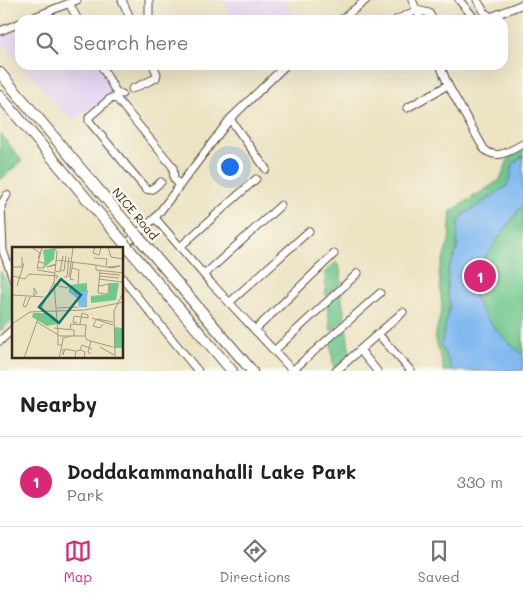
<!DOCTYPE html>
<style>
:root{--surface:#fff;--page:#f2f2f2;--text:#202124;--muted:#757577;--line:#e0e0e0;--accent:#db2777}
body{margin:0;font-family:Mali,sans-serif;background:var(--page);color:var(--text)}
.you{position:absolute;left:229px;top:166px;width:18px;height:18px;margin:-12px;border:4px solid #fff;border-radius:50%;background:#1a73e8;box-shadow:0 0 0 8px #1a73e833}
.badge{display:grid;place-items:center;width:32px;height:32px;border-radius:50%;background:var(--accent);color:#fff;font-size:16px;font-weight:700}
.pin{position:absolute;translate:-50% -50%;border:2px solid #fff;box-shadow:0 1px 5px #0006}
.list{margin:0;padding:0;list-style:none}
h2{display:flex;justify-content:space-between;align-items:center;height:65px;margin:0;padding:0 20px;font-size:21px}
h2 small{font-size:16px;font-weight:400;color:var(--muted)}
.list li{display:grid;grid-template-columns:32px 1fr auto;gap:15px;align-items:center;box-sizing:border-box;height:90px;padding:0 20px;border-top:1px solid var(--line)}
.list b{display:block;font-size:19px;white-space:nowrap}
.list p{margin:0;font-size:16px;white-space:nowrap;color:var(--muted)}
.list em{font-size:16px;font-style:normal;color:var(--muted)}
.icon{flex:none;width:28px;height:28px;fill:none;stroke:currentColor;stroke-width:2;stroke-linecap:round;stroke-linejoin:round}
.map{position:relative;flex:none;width:523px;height:371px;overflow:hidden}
.search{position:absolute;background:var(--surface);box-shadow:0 5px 20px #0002;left:15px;right:15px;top:15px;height:55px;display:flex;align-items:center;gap:12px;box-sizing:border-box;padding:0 18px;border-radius:15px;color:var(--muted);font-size:19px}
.sheet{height:155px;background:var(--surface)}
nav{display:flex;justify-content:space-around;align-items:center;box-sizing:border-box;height:70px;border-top:1px solid var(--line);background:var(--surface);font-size:14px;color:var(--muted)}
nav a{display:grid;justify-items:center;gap:2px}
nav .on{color:var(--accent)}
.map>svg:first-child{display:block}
.built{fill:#e3d3f2}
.green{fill:#6fc88e;stroke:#557956}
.water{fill:#81b9f1;stroke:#5e7288}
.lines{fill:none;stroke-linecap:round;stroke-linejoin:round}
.minor-casing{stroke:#554637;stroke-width:9}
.highway-casing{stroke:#554637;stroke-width:12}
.minor{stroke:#fff;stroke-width:7}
.highway{stroke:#fff;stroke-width:10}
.highway-bridge-casing{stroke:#554637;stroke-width:12;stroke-linecap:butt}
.highway-bridge{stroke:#fff;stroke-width:10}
.labels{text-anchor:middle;stroke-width:5;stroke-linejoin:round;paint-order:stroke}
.street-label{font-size:12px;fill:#3b2a1e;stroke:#fbf7ec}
.inset-road{fill:none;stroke:#a59980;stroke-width:1}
.view{fill:#0f766e;fill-opacity:0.15;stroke:#0f766e;stroke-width:2.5}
.inset-edge{fill:none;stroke:#3b2a1e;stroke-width:2.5}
</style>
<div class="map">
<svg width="523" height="371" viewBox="0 0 523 371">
<rect width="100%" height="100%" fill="#fbf7ec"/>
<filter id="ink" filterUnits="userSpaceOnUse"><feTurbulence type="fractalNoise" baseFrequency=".02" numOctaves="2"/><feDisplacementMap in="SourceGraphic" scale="10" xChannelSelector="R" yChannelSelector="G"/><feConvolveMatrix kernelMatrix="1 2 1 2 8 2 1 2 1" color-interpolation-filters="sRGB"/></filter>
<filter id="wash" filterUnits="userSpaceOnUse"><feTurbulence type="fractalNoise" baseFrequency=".0096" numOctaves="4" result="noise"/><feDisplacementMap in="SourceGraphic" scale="20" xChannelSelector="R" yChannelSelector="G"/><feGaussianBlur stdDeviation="1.12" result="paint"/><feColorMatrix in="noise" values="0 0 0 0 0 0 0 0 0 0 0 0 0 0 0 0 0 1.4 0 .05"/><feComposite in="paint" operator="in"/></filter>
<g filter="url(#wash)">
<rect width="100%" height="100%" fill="#ebe3c2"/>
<!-- built -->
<g class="built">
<polygon points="222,0 284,0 295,19 294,20 235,20"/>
<polygon points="20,28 20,62 0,39 0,37"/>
<polygon points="23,65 98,65 114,95 71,120"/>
</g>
<!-- green -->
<g class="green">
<polygon points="0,133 22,161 0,180"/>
<polygon points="523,147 523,156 513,164 511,176 506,187 463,215 458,224 457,250 448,270 447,289 450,305 441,345 453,371 443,371 443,365 435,337 442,308 439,272 449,241 451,211 500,180 510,155"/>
<path d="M 523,204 L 523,355 C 502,338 463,301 474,272 Z"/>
<polygon points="336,262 340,269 342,283 326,296 325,272"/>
<polygon points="0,271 14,293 14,319 0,331"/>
<polygon points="341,292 345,319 331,331 327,305"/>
<polygon points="346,326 350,355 334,369 330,340"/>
</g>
<!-- water -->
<path class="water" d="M 523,156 L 523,204 L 474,272 C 463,301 502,338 523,355 L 523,371 L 453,371 L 441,345 L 450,305 L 447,289 L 448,270 L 457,250 L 458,224 L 463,215 L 506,187 L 511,176 L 513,164 Z"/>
</g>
<g filter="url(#ink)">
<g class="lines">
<!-- minor casing -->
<g class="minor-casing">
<g id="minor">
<polyline points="122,0 131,20"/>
<polyline points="149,0 149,20"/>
<polyline points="412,0 421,20"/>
<polyline points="459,0 476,20"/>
<polyline points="477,0 485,13 491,17 523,4"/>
<polyline points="69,3 78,20"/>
<polyline points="27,20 77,0"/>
<polyline points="341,20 366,0"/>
<polyline points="396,20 417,10 429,13 433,20"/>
<polyline points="0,31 20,23"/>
<polyline points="101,65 116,92 122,94"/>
<path d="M 440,65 L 448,85 L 484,149 C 497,161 509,151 523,144"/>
<polyline points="132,89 156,78 157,74 153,65"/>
<polyline points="407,108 448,85"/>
<polyline points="230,119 266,169"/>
<polyline points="161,182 151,190 146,189 89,121 89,117 111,98 117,99 173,167 174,179 180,185"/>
<polyline points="7,195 1,205 3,251 14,281"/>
<polyline points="155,218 211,283 293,371"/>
<polyline points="180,247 256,179"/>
<polyline points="122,248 155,218 230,119 286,65"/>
<polyline points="204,275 281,205"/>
<polyline points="122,278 198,371"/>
<polyline points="230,302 309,231"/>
<polyline points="255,330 334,254"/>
<polyline points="378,334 411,371"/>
<polyline points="0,341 14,328"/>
<polyline points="360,350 377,371"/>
<polyline points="274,351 358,273"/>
<polyline points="292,371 380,293"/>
<polyline points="336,371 403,312"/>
</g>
</g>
<!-- highway casing -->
<g class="highway-casing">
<g id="highway">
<polyline points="0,73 135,233"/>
<polyline points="0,96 124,243"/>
<polyline points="140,239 252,371"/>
<polyline points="129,249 232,371"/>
</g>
</g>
<!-- minor -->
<use href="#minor" class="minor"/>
<!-- highway -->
<use href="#highway" class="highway"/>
<!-- highway-bridge casing -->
<g class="highway-bridge-casing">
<g id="highway-bridge">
<polyline points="135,233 140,239"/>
<polyline points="124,243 129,249"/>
</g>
</g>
<!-- highway-bridge -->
<use href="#highway-bridge" class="highway-bridge"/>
</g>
</g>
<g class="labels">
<!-- street labels -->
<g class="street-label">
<text transform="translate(135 214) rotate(50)" y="4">NICE Road</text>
</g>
</g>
<!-- overview -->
<g transform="translate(12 247)">
<rect width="111" height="111" fill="#ebe3c2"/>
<path d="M 43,1 L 42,12 L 33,20 L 31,3 ZM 75,36 L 75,60 L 67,60 L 66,52 L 57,45 L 57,38 ZM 97,36 L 107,36 L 104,53 L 79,56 L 79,49 L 97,47 ZM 21,66 L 37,66 L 45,72 L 45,77 L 35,79 L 20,70 ZM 102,80 L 111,81 L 111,101 L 102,101 Z" fill="#6fc88e"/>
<path d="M 59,39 L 63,47 L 76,43 L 74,59 L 67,60 L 66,52 L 58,45 Z" fill="#81b9f1"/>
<path class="inset-road" d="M 19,0 L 28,6 L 26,11M 42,0 L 45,5 L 42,35 L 46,87M 83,0 L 81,6 L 87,8 L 89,0M 96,0 L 99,10 L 112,12M 44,1 L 65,0M 82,11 L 95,12 L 94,19M 44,13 L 84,18 L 84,23 L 112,26M 27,15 L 32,16 L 32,21 L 25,21 L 30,0M 61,15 L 58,32 L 62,33M 44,18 L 35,20 L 44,17M 84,18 L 100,21 L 108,19 L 96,20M 0,20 L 10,20 L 10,10M 60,21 L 67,23 L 66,38M 25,23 L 43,26M 49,23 L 52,24 L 54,9M 44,24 L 48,25 L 51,9M 87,26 L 108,28M 87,29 L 107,31M 52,30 L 55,30 L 57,10M 57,30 L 61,1M 0,31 L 1,29 L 13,32 L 17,27 L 46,29 L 44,32M 87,32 L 110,35 L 112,28M 42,38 L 55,41 L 57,38M 5,39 L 12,16M 87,39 L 97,37 L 96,47 L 86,46 L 87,35 L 88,23M 1,48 L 32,50M 22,49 L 25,46 L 22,41 L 22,49M 14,50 L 11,59 L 14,60 L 18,50M 45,61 L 66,60M 29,62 L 42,35M 80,71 L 101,78M 85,72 L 101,75M 84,73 L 81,79 L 88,81 L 91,77M 25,75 L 48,89 L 73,89 L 75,93 L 101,100M 65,76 L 61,75 L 62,69 L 76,71M 0,77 L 18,65 L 73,63 L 112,55M 68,77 L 70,66 L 76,68 L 76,71M 42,81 L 62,83 L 62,89M 58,83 L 59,77 L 74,78 L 73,89M 46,88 L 46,98 L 50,98 L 47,111M 79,94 L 76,105 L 79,107M 50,98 L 51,91 L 59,89M 88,100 L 102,108M 51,102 L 51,108 L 53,102 L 63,104M 68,103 L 70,98 L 80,102M 12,111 L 28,66M 63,111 L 64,104 L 69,103 L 73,105 L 72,111M 103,111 L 102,64 L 112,44"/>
<path class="view" d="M 49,32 L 69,48 L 47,76 L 27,60 Z"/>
<rect width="111" height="111" class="inset-edge"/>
</g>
</svg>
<div class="you"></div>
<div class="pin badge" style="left:480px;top:276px">1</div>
<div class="search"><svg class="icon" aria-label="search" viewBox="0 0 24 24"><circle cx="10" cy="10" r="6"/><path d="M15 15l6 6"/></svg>Search here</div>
</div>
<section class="sheet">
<h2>Nearby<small></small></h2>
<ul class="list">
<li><span class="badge">1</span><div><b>Doddakammanahalli Lake Park</b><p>Park</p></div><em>330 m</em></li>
</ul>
</section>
<nav>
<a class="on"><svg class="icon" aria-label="map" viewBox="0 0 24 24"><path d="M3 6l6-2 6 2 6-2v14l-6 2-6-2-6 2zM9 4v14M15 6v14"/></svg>Map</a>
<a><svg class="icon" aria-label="directions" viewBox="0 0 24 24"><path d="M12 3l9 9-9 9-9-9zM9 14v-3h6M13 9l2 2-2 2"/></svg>Directions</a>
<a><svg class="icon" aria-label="saved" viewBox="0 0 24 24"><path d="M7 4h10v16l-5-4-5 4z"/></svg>Saved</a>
</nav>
